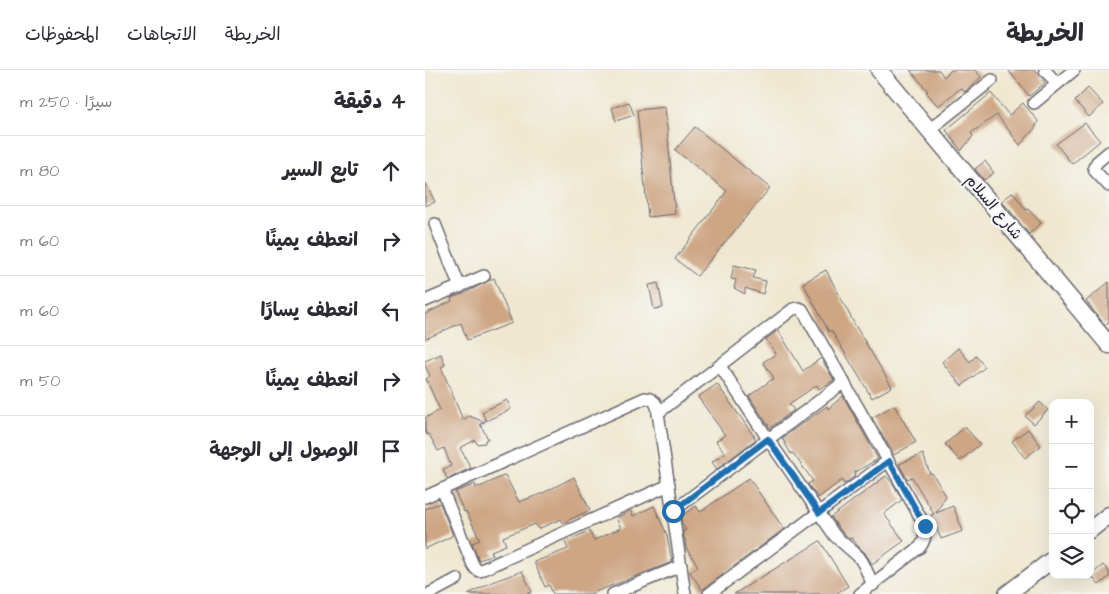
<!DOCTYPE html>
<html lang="ar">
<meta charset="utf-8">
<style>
:root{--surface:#fff;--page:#f2f2f3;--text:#2b2b33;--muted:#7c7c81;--line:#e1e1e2}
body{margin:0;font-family:"Architects Daughter","Playpen Sans Arabic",sans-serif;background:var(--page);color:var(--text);direction:rtl}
.controls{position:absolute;right:15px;bottom:15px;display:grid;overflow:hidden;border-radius:10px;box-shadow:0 5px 20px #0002}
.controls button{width:45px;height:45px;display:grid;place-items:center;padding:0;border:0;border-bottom:1px solid var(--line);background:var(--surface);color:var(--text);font:25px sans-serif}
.stop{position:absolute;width:15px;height:15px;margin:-11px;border:4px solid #1f6fb2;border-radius:50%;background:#fff}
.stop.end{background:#1f6fb2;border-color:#fff;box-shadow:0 1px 5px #0008}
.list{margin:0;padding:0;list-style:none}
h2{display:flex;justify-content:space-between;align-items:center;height:65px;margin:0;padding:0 20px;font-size:21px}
h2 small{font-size:16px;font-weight:400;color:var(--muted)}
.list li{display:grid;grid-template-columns:32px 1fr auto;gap:15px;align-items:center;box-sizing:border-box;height:70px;padding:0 20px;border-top:1px solid var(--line)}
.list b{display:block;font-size:19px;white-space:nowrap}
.list em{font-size:16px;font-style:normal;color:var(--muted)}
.icon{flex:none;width:28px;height:28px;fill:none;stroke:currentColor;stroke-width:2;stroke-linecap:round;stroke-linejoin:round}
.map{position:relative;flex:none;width:684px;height:524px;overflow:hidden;direction:ltr}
header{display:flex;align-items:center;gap:30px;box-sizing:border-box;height:70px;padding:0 25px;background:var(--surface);border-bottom:1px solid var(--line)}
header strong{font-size:24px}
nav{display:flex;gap:28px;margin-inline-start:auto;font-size:18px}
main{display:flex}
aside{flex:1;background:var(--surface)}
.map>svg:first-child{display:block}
.building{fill:#cda684}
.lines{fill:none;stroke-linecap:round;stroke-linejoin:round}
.street-casing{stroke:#6a676f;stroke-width:14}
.secondary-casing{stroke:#6a676f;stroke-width:19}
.street{stroke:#fff;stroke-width:11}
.secondary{stroke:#fff;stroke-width:16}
.route{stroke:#1f6fb2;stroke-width:6}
.labels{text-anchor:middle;stroke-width:4.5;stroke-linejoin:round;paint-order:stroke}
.street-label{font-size:15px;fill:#22223b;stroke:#f6f6f2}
</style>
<header>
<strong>الخريطة</strong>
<nav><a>الخريطة</a><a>الاتجاهات</a><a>المحفوظات</a></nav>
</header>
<main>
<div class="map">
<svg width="684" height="524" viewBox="0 0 684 524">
<rect width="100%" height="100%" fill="#f6f6f2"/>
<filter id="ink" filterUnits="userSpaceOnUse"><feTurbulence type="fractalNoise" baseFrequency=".02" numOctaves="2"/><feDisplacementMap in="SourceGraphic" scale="10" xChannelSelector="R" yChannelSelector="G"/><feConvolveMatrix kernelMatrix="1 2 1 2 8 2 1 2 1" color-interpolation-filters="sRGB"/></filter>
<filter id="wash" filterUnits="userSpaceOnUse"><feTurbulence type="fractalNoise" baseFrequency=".0096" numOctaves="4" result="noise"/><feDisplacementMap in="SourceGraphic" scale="20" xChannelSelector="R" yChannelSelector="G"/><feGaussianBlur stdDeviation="1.12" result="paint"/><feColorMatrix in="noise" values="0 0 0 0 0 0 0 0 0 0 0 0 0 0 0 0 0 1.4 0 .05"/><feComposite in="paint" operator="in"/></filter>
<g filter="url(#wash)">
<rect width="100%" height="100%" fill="#efe8d0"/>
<g id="blocks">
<!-- building -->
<g class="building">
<polygon points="485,0 514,0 519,7 526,0 550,0 556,7 540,22 536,18 513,36 501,22 503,21"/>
<polygon points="583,0 610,0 620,13 604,26"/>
<polygon points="663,18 678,34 664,47 650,31"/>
<polygon points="566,23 584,45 598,33 613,51 610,58 595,75 572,45 546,63 548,66 536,81 521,60"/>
<polygon points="204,32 209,45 191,51 187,38"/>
<polygon points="240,37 250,144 223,147 212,40"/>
<polygon points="660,53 675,71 647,94 631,74"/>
<polygon points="270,57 345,118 272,206 250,189 302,121 250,80"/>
<polygon points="560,91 569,103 559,110 550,99"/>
<polygon points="0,112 10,132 0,136"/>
<polygon points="588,122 601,140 603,139 616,153 604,164 577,131"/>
<polygon points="309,195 331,200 328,208 341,211 338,224 320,218 320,224 309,218 311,210 306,209"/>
<polygon points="401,200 430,255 467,317 447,328 406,260 404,262 378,213"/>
<polygon points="69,208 87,253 42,270 36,253 0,269 0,244 27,231 26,228 38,224"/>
<polygon points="684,212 684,252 680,255 661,231"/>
<polygon points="233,213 238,238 229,239 224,215"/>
<polygon points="353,260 378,301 396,288 409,310 394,319 392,315 364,334 369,340 345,358 324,326 349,308 338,292 351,284 341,269"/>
<polygon points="533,278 545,292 551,286 560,297 537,316 517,292"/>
<polygon points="16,284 20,295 16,297 38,350 44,346 60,352 55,354 63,369 60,370 60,373 52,374 50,370 35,378 46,398 22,409 18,399 26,396 19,378 13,381 4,364 2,365 0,360 0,348 15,340 1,309 5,306 0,296 0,291"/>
<polygon points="292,314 331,369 292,399 287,392 300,383 291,371 300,365 273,327"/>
<polygon points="418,326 453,389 430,402 429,407 419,414 417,410 393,428 383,414 388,411 368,383 366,384 357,368 402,336 403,339"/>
<polygon points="82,330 86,339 61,351 57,342"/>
<polygon points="615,332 623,340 609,354 600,346"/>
<polygon points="469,335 491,372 469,385 447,348"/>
<polygon points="540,357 555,374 535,391 520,374"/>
<polygon points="603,359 616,376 600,388 587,371"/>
<polygon points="498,384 505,404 507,403 521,426 511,443 528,436 538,461 516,469 506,445 509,444 487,407 482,409 474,394"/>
<polygon points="80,405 94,432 118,423 149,407 165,440 138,453 136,449 113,459 110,454 78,467 81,475 66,481 68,485 54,490 47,473 55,470 41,441 39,442 30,422 50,414 51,418 53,416 55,417"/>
<polygon points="461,406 469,415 477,430 459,444 479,471 447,494 440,483 431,474 427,468 425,469 416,461 406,447"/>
<polygon points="324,408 359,459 277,520 265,502 273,496 261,478 260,471 261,470 259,468 258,461 261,460 257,454 256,446 271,436 275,442"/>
<polygon points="15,433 27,463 27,466 0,479 0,439"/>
<polygon points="229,436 242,465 247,492 165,524 128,524 124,515 120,517 109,492 143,479 140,472 164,461 169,470 196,458 191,448 206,441 208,446"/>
<polygon points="395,471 423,516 410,524 309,524"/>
<polygon points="678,495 684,502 684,507 674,515 666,505"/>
<polygon points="97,501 107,522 102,524 43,524 67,512"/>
</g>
</g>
</g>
<g filter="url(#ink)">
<use href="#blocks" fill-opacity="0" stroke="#6a676f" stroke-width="1"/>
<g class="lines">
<!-- street casing -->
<g class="street-casing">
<g id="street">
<polyline points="620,0 632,14"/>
<polyline points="609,33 649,0"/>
<polyline points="504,60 567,10"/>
<polyline points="684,82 672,92 669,97 670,101 684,116"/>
<polyline points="10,154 35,217"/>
<polyline points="0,231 59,206"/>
<polyline points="295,296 343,369 410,466 434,487 438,493 448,515"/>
<path d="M 233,343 L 368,239 L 373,238 L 377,239 L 498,452 C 502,461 501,469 495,477 L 435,524"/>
<polyline points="17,419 48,495 51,499 54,501 244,415"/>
<path d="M 0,427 L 220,328 C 226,328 229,330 232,336 L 260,524"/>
<polyline points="248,441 419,312"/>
<polyline points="4,524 32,509"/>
<polyline points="188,524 256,496"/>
<polyline points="284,524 463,391"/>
</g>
</g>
<!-- secondary casing -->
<g class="secondary-casing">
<g id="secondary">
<polyline points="454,0 684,275"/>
<polyline points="665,460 684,445"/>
<polyline points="582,524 628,489"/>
</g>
</g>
<!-- street -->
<use href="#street" class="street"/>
<!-- secondary -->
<use href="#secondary" class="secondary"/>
</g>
</g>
<g class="lines" filter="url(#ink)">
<!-- route -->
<polyline class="route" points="248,441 343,369 394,443 464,391 500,456"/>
</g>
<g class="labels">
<!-- street labels -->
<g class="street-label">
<text transform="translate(569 137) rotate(50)" y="5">شارع السلام</text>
</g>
</g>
</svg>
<div class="controls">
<button>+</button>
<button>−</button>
<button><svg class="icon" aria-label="locate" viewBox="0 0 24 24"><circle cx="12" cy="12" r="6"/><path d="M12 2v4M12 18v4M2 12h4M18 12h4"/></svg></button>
<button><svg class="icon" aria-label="layers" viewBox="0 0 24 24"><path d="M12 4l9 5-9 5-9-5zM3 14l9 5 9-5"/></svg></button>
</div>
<div class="stop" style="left:248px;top:441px"></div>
<div class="stop end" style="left:500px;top:456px"></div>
</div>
<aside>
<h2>4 دقيقة<small>سيرًا · 250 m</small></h2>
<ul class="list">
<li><svg class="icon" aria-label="ahead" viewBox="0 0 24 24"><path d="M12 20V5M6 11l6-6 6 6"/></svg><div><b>تابع السير</b></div><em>80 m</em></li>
<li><svg class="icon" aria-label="right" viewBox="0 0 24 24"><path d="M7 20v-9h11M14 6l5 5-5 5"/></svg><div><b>انعطف يمينًا</b></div><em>60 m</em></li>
<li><svg class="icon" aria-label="left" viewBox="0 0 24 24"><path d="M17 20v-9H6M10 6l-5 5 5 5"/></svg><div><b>انعطف يسارًا</b></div><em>60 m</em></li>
<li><svg class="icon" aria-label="right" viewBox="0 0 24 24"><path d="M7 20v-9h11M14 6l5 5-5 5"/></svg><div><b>انعطف يمينًا</b></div><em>50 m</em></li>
<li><svg class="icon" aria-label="arrive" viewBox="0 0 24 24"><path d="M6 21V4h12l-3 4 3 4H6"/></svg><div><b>الوصول إلى الوجهة</b></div></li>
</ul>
</aside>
</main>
